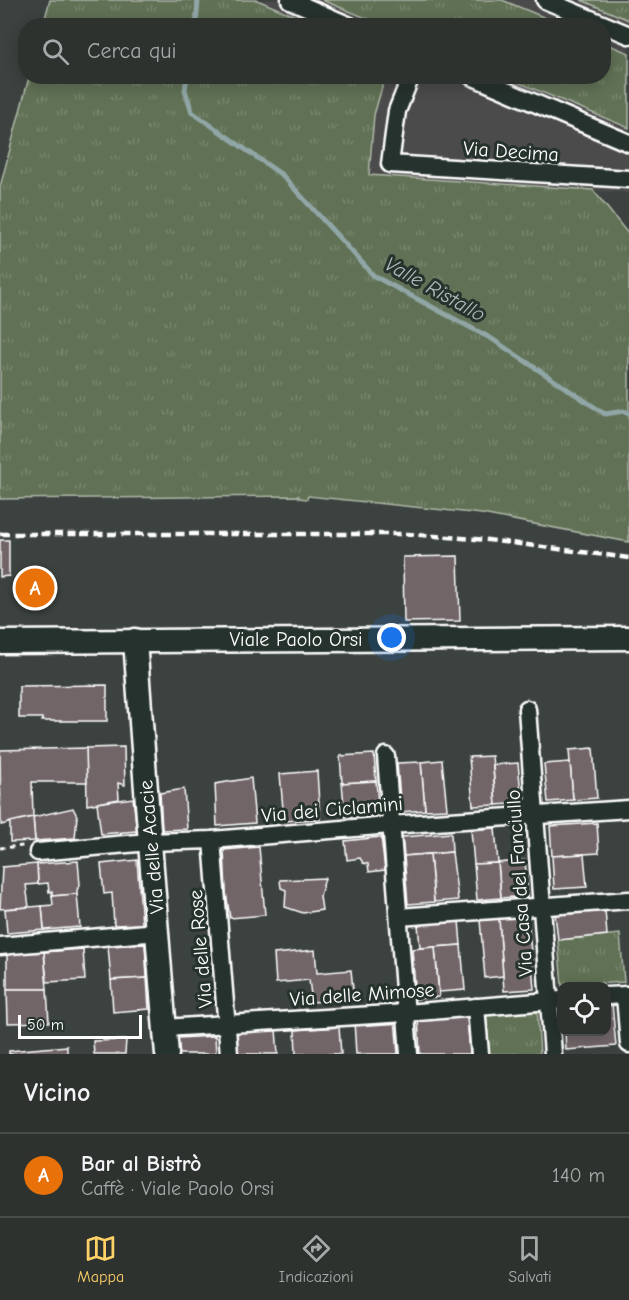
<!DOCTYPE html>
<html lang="it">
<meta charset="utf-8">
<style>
:root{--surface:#2d322f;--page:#353a37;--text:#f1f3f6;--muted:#a7aaaa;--line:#484d4b;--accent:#ffd166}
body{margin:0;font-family:"Comic Neue",sans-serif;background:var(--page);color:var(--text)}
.controls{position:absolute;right:18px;bottom:18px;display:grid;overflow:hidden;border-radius:12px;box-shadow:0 3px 15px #0003}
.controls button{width:54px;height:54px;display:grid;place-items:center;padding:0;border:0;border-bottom:2px solid var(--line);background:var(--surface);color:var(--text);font:30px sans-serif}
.scale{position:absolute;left:18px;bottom:15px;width:124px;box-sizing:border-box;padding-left:6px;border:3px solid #fff;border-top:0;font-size:16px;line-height:21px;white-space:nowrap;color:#fff;-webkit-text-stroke:4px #26332d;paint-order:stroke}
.you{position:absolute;left:392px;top:638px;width:21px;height:21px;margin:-15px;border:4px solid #fff;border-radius:50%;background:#1a73e8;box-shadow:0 0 0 9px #1a73e833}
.badge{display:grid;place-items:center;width:39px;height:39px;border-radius:50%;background:var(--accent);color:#fff;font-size:20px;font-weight:700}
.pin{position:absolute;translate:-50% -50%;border:3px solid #fff;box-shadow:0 2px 6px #0006}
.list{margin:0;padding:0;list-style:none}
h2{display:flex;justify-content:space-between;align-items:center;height:78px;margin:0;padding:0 24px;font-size:26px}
h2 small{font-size:20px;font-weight:400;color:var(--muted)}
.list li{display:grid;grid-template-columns:39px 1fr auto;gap:18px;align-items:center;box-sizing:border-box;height:84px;padding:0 24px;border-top:2px solid var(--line)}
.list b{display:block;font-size:22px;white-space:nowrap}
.list p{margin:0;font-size:20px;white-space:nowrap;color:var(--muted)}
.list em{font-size:20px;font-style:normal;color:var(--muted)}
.icon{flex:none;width:33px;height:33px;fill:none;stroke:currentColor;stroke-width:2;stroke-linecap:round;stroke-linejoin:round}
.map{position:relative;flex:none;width:629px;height:1054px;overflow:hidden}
.search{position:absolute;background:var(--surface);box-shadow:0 3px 15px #0003;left:18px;right:18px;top:18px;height:66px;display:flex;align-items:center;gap:15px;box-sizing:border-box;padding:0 21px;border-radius:24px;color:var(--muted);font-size:22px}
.sheet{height:162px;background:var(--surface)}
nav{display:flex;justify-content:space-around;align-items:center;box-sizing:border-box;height:84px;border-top:2px solid var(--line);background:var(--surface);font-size:16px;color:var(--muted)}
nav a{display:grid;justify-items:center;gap:3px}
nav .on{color:var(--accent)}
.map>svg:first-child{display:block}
.built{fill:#4c4c4b}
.grass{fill:url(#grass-tufts);stroke:#b0b8aa;stroke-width:1.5}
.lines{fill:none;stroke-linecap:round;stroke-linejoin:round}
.stream{stroke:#91a7a7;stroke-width:5}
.building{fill:#716568;stroke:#fff;stroke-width:1.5}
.street-casing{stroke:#fff;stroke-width:21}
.secondary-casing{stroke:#fff;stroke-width:27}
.path{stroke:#fff;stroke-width:3;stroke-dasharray:4.5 4.5;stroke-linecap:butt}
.street{stroke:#26332d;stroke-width:16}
.secondary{stroke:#26332d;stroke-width:22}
.rail{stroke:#fff;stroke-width:4.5;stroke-dasharray:9 4.5;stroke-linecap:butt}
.labels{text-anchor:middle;stroke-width:6;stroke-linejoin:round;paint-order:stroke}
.street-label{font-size:20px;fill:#fff;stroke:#26332d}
.water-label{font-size:21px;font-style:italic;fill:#adbdbd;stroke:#26332d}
</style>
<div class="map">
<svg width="629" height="1054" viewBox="0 0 629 1054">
<defs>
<pattern id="grass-tufts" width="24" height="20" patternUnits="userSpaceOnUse" patternTransform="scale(1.5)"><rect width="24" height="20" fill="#607154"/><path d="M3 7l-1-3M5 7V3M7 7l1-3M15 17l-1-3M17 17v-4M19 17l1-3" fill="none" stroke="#78866e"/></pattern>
</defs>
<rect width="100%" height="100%" fill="#3c423f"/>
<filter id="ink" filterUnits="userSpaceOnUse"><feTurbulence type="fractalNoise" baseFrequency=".0167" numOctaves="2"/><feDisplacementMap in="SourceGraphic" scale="12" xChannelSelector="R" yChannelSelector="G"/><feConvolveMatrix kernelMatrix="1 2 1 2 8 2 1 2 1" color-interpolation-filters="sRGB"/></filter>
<g filter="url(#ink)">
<!-- built -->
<polygon class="built" points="257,0 629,0 629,193 369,175 374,115 385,77 604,76 604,26 317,25"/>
<!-- grass -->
<g class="grass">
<polygon points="50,0 257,0 317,25 43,25"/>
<polygon points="322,0 502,0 563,25 383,25"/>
<polygon points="581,0 629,0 629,20"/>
<polygon points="604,43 629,53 629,128 505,77 604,76"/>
<polygon points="29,77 385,77 374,115 369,175 593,190 629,235 629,542 482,514 308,496 307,499 299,498 299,496 0,499 0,187"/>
<polygon points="620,934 624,982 562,986 558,940"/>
<polygon points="537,1008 540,1054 489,1054 486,1011"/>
</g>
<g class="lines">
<!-- stream -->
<g class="stream">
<polyline points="196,26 198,0"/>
<polyline points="187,76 185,90 192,112 282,175 374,276 492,339 605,414 624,411 629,413"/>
</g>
</g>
<!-- building -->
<g class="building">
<polygon points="0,540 9,540 9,576 0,577"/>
<polygon points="458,556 460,621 404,622 403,557"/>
<polygon points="50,578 51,598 20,598 19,579"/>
<polygon points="107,685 107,721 42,721 42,718 19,718 19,686"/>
<polygon points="124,747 125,785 118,783 119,799 87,805 86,748"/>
<polygon points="86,748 87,782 32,782 33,817 1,825 0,750"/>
<polygon points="593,748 597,798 573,800 569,750"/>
<polygon points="374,754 376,781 342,783 340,756"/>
<polygon points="492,756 496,805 473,806 469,757"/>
<polygon points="442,760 447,809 425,810 421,762"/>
<polygon points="421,762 425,810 401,812 397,763"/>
<polygon points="570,762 573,800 548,802 544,764"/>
<polygon points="518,763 522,803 496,805 493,765"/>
<polygon points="317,771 320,819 284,821 280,774"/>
<polygon points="251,778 255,823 217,826 215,784"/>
<polygon points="376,781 379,814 345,817 342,783"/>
<polygon points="184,789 187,829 162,830 160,793"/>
<polygon points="133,798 137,831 101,834 97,803"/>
<polygon points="73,808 77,816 75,838 35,841 33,817"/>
<polygon points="33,817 35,841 10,842 10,822"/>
<polygon points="597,823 599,853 552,856 550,826"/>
<polygon points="495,828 498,863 474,864 471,830"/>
<polygon points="451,833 452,852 404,856 402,837"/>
<polygon points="381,837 385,870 369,872 368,864 363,863 360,858 347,860 345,841"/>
<polygon points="259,847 265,915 230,918 226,892 224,850"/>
<polygon points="452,852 458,900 434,902 430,854"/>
<polygon points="430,854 434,902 408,904 404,856"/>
<polygon points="584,854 587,887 554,889 552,856"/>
<polygon points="137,860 142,924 114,925 112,893 104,894 101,864"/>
<polygon points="525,860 528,896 501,898 498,863"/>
<polygon points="78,861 80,885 77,890 77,894 52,896 52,891 49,892 48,883 38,884 37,864"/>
<polygon points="498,863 501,898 477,900 474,864"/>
<polygon points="37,864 38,884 26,885 29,907 0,909 2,867"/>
<polygon points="325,878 320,896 322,910 303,913 285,907 286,890 281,888 280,880"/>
<polygon points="77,894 80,927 44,930 42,906 53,905 52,896"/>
<polygon points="42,906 44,930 7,933 5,909"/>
<polygon points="605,910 607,935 558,940 555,914"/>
<polygon points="528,916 534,989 504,991 499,919"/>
<polygon points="499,919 503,976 485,978 480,920"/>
<polygon points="459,920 461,945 420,948 418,924"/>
<polygon points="145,944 147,978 111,980 108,946"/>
<polygon points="461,945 465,990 439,992 435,947"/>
<polygon points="435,947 439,997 416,999 412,949"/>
<polygon points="83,949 85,980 47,982 44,952"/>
<polygon points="315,950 317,973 351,970 354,999 312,1002 309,980 276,983 274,954"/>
<polygon points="44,952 47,989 7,989 7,954"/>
<polygon points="147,978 149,1009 113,1012 111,980"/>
<polygon points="7,989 47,989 49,1022 8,1023"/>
<polygon points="612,1003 616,1046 566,1050 565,1032 606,1032 606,1004"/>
<polygon points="467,1015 470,1054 420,1054 418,1018"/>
<polygon points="395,1019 398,1054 356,1054 354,1021"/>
<polygon points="339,1027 341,1054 296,1054 295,1030"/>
<polygon points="276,1030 278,1054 238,1054 237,1032"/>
<polygon points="215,1036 216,1054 179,1054 178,1038"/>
<polygon points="126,1040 125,1054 94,1054 93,1041"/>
<polygon points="67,1046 67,1054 9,1054 9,1051"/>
</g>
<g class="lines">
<!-- street casing -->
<g class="street-casing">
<g id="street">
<polyline points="290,0 350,26"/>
<polyline points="545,0 629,35"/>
<polyline points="411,76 397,111 390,164 629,179"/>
<polyline points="471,76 629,143"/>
<polyline points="527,709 553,1054"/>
<polyline points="386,756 409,1054"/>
<polyline points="212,840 229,1054"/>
<polyline points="38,852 149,842 212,840 390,825 629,809"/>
<polyline points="399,917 629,900"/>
<polyline points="0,946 158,932"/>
<polyline points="625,995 629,1044"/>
<polyline points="606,996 629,995"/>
<polyline points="476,1007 480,1054"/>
<polyline points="164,1028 406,1013 562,1000"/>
</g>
</g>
<!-- secondary casing -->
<g class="secondary-casing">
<g id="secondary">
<path d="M 135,640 C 145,778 155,916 167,1054"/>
<polyline points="0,642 629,638"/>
</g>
</g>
<!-- path -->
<polyline class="path" points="0,848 23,846"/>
<!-- street -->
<use href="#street" class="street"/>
<!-- secondary -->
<use href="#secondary" class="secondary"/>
<!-- rail -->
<polyline class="rail" points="0,534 408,534 488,540 629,558"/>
</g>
</g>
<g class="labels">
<!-- street labels -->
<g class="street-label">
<text transform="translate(511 151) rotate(4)" y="7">Via Decima</text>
<text x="296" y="646">Viale Paolo Orsi</text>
<text transform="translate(332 809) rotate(-5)" y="7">Via dei Ciclamini</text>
<text transform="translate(151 847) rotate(-95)" y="7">Via delle Acacie</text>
<text transform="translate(519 883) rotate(-94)" y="7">Via Casa del Fanciullo</text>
<text transform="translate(200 949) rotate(-95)" y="7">Via delle Rose</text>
<text transform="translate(362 994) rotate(-4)" y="7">Via delle Mimose</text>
</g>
<!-- water labels -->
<g class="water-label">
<text transform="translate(435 289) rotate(29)" y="7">Valle Ristallo</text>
</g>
</g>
</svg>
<div class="controls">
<button><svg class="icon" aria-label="locate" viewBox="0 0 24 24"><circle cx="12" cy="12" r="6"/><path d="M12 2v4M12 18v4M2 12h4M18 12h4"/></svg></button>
</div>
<div class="scale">50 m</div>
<div class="you"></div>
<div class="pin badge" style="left:35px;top:588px;background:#e8710a">A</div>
<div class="search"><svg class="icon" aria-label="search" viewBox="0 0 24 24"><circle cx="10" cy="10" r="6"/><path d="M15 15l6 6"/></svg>Cerca qui</div>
</div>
<section class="sheet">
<h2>Vicino<small></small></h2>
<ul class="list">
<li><span class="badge" style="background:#e8710a">A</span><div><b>Bar al Bistrò</b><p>Caffè · Viale Paolo Orsi</p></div><em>140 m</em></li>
</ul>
</section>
<nav>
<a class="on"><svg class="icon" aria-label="map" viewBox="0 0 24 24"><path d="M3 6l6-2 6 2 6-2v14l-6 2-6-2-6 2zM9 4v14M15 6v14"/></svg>Mappa</a>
<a><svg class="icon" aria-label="directions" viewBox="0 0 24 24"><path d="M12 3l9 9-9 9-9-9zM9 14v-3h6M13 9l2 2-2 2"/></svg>Indicazioni</a>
<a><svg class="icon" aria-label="saved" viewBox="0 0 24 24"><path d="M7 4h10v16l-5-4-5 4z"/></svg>Salvati</a>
</nav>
